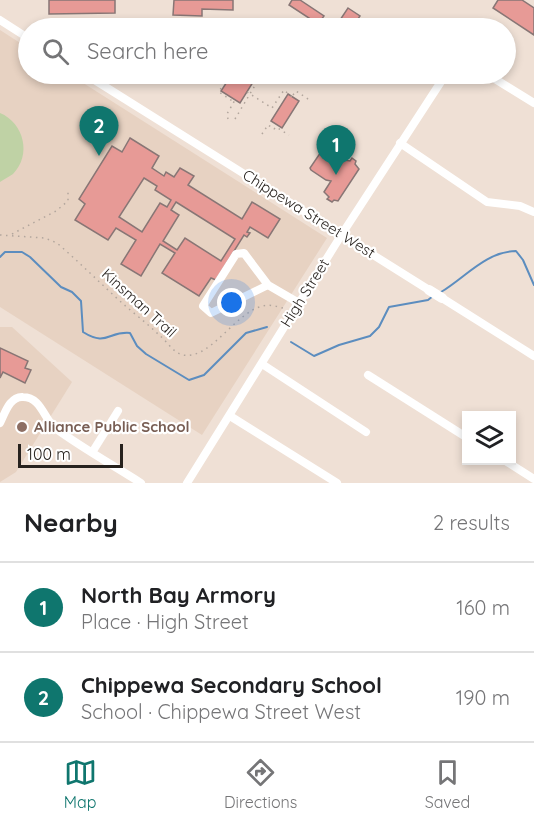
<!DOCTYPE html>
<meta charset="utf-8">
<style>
:root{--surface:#fff;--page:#f6f6f6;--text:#202124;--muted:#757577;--line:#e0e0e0;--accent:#0f766e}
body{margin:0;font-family:Quicksand,sans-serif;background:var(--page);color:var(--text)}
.controls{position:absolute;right:18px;bottom:18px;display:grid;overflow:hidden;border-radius:0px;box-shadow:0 3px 9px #0003}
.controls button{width:54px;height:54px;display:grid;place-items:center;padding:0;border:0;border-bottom:2px solid var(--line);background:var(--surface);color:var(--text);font:30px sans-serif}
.scale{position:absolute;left:18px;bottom:15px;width:105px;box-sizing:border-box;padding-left:6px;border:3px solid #27221e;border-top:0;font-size:16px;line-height:21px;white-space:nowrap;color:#27221e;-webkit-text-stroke:4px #fff;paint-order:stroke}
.you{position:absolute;left:232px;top:303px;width:21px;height:21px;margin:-15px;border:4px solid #fff;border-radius:50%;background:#1a73e8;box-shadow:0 0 0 9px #1a73e833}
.badge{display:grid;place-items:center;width:39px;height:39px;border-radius:50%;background:var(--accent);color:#fff;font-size:20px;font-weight:700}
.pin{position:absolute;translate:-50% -50px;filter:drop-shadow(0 2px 3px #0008)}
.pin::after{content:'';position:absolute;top:32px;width:21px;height:18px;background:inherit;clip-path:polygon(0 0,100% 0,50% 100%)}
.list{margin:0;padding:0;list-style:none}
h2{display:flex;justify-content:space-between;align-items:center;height:78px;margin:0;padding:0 24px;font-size:26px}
h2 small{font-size:20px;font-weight:400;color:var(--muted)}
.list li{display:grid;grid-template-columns:39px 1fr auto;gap:18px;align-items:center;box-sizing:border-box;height:90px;padding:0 24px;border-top:2px solid var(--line)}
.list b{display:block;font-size:22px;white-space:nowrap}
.list p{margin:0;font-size:20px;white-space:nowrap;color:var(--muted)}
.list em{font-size:20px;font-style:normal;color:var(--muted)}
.icon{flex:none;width:33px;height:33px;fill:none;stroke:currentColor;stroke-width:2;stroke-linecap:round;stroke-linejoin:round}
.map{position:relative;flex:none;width:534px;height:483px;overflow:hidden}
.search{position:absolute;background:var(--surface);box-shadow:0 3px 9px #0003;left:18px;right:18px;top:18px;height:66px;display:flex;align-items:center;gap:15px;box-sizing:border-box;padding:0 21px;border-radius:33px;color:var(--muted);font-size:22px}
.sheet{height:258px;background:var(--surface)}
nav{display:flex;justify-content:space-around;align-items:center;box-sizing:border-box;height:84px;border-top:2px solid var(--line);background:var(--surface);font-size:16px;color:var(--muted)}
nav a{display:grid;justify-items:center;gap:3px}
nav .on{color:var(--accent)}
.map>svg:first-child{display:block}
.built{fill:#e7d2c2}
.green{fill:#bfd2a5}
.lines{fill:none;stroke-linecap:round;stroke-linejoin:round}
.stream{stroke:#5c8dbf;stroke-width:2}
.building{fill:#e79a96;stroke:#887675;stroke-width:1.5;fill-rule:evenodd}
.path{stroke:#b2a69d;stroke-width:1.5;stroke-dasharray:1.5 4.5;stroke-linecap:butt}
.minor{stroke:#fff;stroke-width:8}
.major{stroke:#fff;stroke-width:10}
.education-dot{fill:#8d6e63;stroke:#fff;stroke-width:2}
.labels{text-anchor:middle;stroke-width:4.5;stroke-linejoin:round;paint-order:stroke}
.street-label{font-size:15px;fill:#27221e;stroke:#fff}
.education-label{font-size:15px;font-weight:bold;fill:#785e54;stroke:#fff;text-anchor:start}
</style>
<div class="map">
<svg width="534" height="483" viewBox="0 0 534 483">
<rect width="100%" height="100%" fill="#efe0d5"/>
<!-- built -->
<g class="built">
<polygon points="0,30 28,48 28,74 69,74 327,238 202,435 0,307"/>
<polygon points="0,327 12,327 72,382 16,472 0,482"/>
</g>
<!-- green -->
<path class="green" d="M 0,113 C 24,123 32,155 13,174 C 9,177 4,179 0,182 Z"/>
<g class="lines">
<!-- stream -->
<g class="stream">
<path d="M 0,257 L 5,252 L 22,252 L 30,257 L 61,287 L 72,292 L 81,301 L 83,332 C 107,347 108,331 130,333 L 137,346 L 146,354 L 189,380 L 204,375 L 246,333 L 267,327"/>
<path d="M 441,292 C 466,277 485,252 516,251 L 523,260 L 534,285"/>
<polyline points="291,342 314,356 339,345 370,336 379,327 389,307 428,300 433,296"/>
</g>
</g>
<!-- building -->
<g class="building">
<polygon points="49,0 115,0 115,13 49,14"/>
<polygon points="174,0 233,0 233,10 202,9 202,16 173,15"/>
<polygon points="292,0 300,0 324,16 318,24 289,5"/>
<polygon points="498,0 522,0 534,8 534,35 493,8"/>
<polygon points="348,8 360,16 352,28 347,28 338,23"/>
<polygon points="232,74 246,74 255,79 240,103 221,91"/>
<polygon points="288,94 299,101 282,128 271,121"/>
<path d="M 130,138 L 159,156 L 152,168 L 164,176 L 166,172 L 174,177 L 180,168 L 194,176 L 188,185 L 242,219 L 252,202 L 280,219 L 268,238 L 250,227 L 247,232 L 250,233 L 247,237 L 244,235 L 216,280 L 211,278 L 199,296 L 162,273 L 175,253 L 160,244 L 141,276 L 121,264 L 136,240 L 116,228 L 108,240 L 75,220 L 85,204 L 79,199 L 112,146 L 122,152 ZM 144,178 L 157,186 L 155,190 L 171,200 L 167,207 L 160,203 L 142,232 L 119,217 ZM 176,202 L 235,239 L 221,261 L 185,238 L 177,250 L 163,241 L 179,215 L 171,210 Z"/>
<polygon points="325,146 327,146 342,155 345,160 350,161 352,158 356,161 355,164 359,169 338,201 334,200 332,202 327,199 329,197 324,192 331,181 326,180 311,170 310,168"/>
<polygon points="0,348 28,361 25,368 31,370 25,383 3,372 0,378"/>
</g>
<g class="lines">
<!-- path -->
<g class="path">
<polyline points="221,88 219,92 234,102"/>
<polyline points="247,92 272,108 284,90 292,97"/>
<polyline points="293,95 296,91 311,101"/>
<polyline points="228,119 227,114 235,100"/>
<polyline points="235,119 257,82 255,80"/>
<polyline points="262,134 268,125 274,129 276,127 289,135"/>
<polyline points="12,234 56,211 68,201 68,192"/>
<path d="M 0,235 L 45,238 L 57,243 C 79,262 99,282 121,302 C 133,313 147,323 159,335 C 167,341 173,353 183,355 C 211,360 235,312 263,306 C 271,304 279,307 286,309"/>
</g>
<!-- minor -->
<g class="minor">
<polyline points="0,20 28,38"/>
<polyline points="85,74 429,290"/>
<polyline points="487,74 534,103"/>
<polyline points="400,143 487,202 520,206 534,212"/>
<polyline points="268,285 211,313 203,306 236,254 244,253 268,285 299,303"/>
<polyline points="442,298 534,356"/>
<polyline points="262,364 366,432"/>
<polyline points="368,375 466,437"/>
<polyline points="230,416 337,483"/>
<path d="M 0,423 C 5,413 10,396 23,397 C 41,397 44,419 55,428 C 82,448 113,465 141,483"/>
<polyline points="93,451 118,411"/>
<polyline points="504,460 534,479"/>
<polyline points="187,483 342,234 446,74"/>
</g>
<!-- major -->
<polyline class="major" points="429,290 442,298"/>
</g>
<!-- markers -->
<circle class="education-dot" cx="22" cy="427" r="6"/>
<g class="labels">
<!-- street labels -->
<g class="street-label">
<text transform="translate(309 214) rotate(32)" y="5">Chippewa Street West</text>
<text transform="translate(305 293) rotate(-58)" y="5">High Street</text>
<text transform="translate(139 303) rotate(42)" y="5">Kinsman Trail</text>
</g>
<!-- education labels -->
<g class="education-label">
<text x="34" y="432">Alliance Public School</text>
</g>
</g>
</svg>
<div class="controls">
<button><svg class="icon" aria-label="layers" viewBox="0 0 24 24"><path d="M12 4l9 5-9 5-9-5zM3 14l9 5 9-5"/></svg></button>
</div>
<div class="scale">100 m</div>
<div class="you"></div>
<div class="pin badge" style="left:336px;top:175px">1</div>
<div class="pin badge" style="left:99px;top:156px">2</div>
<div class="search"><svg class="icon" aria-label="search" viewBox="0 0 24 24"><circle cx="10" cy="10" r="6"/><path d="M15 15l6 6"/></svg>Search here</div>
</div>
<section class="sheet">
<h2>Nearby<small>2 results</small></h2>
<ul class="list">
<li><span class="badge">1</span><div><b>North Bay Armory</b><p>Place · High Street</p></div><em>160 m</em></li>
<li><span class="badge">2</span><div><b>Chippewa Secondary School</b><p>School · Chippewa Street West</p></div><em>190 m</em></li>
</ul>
</section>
<nav>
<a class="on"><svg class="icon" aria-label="map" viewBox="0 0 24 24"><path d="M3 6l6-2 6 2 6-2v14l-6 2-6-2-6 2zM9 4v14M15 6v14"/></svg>Map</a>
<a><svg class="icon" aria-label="directions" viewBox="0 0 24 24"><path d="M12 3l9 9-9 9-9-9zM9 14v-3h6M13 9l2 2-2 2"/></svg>Directions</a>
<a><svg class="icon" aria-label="saved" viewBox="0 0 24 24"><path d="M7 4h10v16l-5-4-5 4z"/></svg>Saved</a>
</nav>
